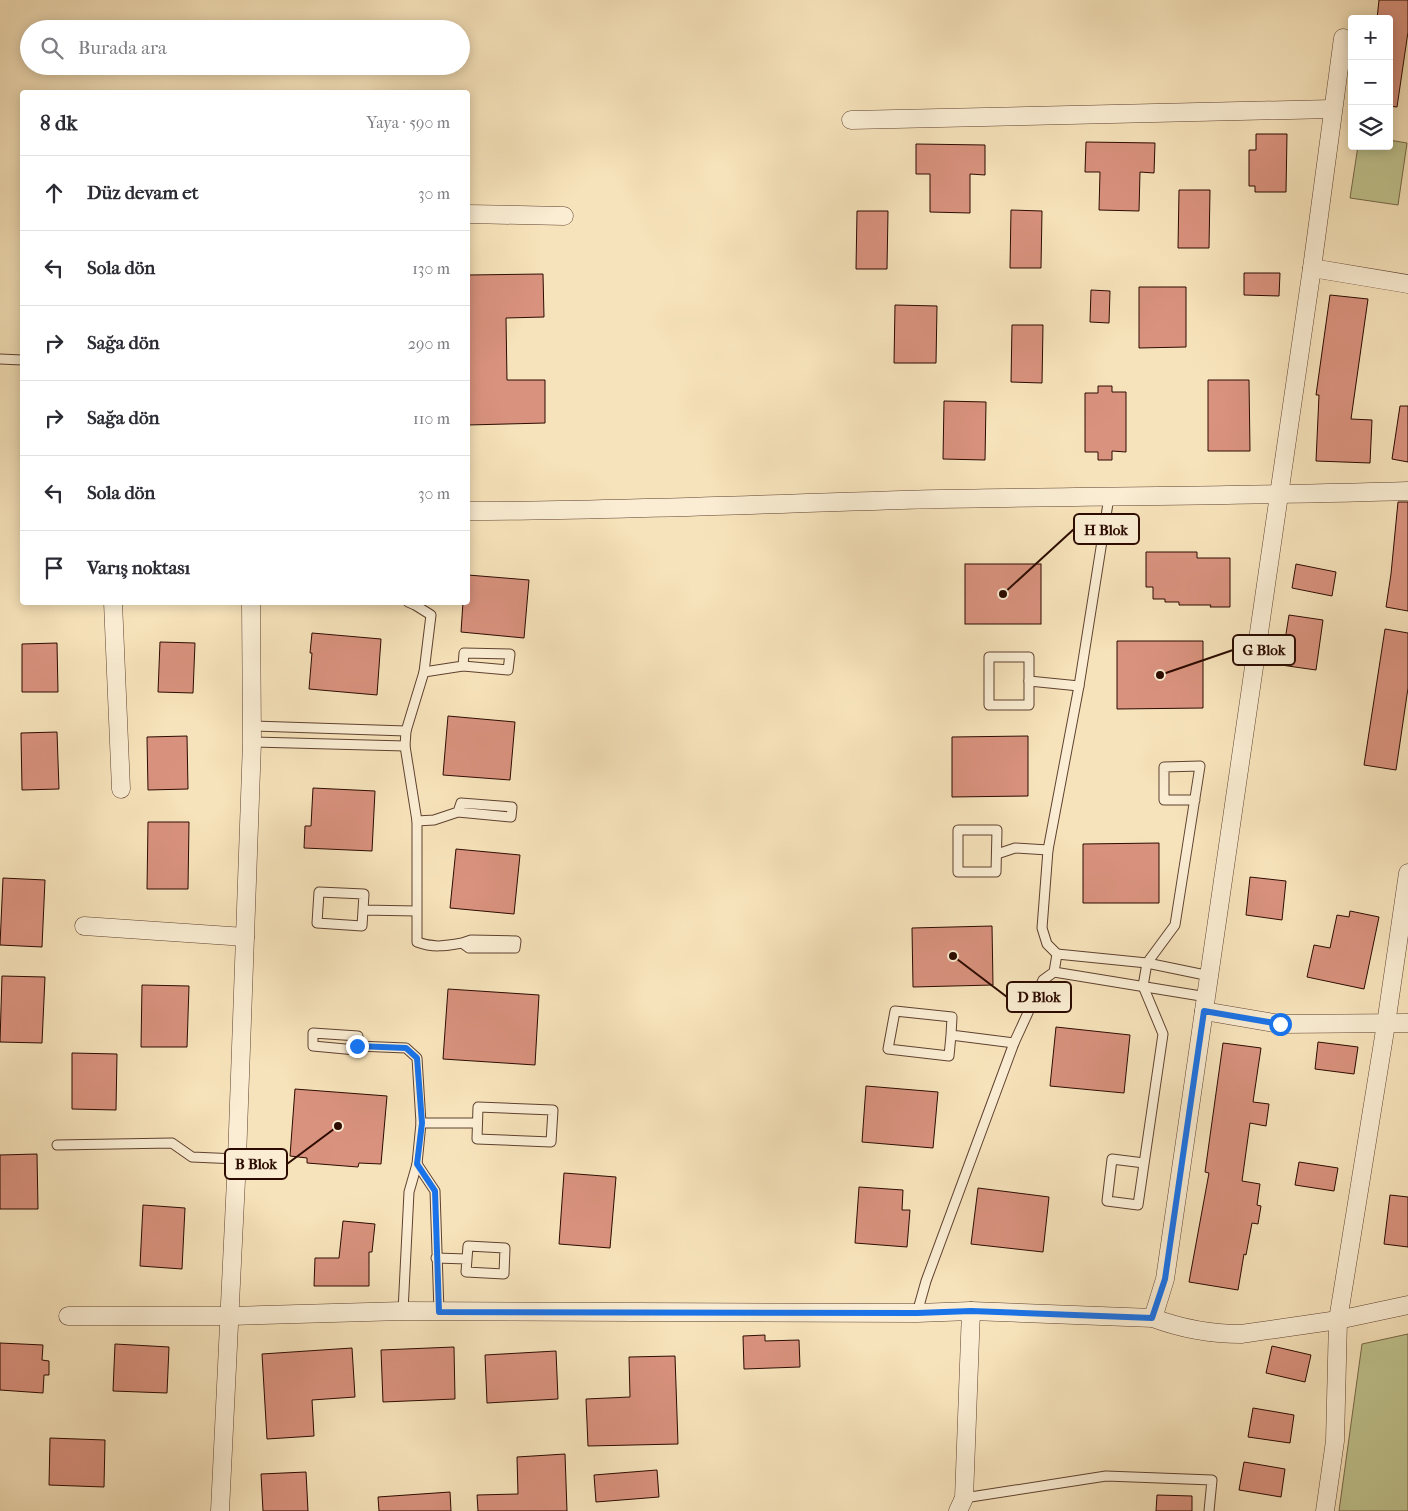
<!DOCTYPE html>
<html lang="tr">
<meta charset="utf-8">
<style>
:root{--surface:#fff;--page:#f7f7f7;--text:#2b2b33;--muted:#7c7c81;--line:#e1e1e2}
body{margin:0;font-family:"IM FELL French Canon",serif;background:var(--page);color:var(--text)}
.controls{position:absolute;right:15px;top:15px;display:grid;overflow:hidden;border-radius:5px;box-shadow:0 2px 12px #0003}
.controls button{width:45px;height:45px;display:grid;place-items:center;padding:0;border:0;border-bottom:1px solid var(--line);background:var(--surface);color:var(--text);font:25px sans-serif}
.stop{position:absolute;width:15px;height:15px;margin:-11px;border:4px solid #1a73e8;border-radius:50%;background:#fff}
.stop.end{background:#1a73e8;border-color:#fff;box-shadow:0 1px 5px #0008}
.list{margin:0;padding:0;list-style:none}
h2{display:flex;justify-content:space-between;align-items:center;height:65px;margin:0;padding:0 20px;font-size:21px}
h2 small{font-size:16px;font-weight:400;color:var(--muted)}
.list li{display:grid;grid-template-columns:32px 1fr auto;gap:15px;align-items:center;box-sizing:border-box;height:75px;padding:0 20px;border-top:1px solid var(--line)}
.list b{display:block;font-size:19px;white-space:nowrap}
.list em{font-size:16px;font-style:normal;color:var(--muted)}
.icon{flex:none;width:28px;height:28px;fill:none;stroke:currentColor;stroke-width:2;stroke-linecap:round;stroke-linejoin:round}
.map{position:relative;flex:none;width:1408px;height:1511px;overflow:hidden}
.search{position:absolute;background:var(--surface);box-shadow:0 2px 12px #0003;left:20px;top:20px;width:450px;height:55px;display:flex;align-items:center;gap:12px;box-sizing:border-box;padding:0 18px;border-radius:28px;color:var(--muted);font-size:19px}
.panel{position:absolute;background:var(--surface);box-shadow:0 2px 12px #0003;left:20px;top:90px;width:450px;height:515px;border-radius:5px}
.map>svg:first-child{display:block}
.green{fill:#bfc38e;stroke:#766747}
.building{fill:#d9927e;stroke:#2c0b00}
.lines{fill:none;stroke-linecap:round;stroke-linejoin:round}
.lane-casing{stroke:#5f412f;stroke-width:11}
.street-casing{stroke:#5f412f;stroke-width:19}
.lane{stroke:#faedd3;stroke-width:9}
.street{stroke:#faedd3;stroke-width:18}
.route{stroke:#1a73e8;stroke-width:6}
.leader{fill:none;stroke:#2c0b00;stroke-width:2}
.callout-dot{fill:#2c0b00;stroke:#faedd3;stroke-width:2}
.callout{fill:#faedd3;stroke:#2c0b00;stroke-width:2}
.callout-label{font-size:15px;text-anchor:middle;font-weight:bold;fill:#2c0b00}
</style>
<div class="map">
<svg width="1408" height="1511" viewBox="0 0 1408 1511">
<rect width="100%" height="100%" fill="#f7e3bb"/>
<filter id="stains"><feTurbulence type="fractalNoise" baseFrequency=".004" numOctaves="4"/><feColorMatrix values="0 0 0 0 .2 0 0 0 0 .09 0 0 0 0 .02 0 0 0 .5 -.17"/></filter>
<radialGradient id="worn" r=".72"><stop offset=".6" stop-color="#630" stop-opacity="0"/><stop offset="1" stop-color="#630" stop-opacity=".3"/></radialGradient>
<!-- green -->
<g class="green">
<polygon points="1389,140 1407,143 1398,205 1350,198 1358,146 1389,146"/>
<polygon points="1408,1334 1408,1511 1339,1511 1362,1344"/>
</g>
<!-- building -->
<g class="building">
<polygon points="1379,0 1408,0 1408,32 1397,107 1389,106 1389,19 1377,19"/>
<polygon points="1256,134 1287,134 1286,192 1255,192 1255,186 1249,186 1249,150 1256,150"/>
<polygon points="1086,142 1155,143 1154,173 1140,172 1139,211 1099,210 1100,172 1085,172"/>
<polygon points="916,144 985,145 985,175 970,174 970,213 930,212 930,174 916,174"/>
<polygon points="1179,190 1210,190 1209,248 1178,248"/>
<polygon points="1011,210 1042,211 1041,268 1010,268"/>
<polygon points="857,211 888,211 887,269 856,269"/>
<polygon points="1244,273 1280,273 1279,296 1244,295"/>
<polygon points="543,274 544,317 506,318 507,380 545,380 545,423 468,425 468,275"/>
<polygon points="1139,287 1186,287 1186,347 1139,348"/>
<polygon points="1091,290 1110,291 1109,323 1090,322"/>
<polygon points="1330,295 1368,299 1351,419 1372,420 1370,463 1316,461 1319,395 1316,395"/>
<polygon points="895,305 937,306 936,363 894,363"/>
<polygon points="1012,325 1043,325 1042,383 1011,382"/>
<polygon points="1208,380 1249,380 1250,451 1208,451"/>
<polygon points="1098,386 1112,386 1112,392 1126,392 1126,452 1112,451 1112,460 1098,460 1098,452 1085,452 1085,393 1098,393"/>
<polygon points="944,401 986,402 985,460 943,459"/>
<polygon points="1400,406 1408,406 1408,462 1392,459"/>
<polygon points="1398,502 1408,502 1408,611 1386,607 1391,574"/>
<polygon points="1146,552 1197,552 1197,558 1230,558 1230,607 1210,607 1211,605 1179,605 1179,602 1165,602 1165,599 1153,599 1153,587 1146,587"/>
<rect x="965" y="564" width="76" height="60"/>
<polygon points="1296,564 1336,572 1332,596 1292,588"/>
<polygon points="468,575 529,580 524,638 461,632 463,602 468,602"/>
<polygon points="1289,615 1323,620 1316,670 1281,665"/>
<polygon points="1385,629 1408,633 1408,688 1396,770 1364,765"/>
<polygon points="312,633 381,639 377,695 309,689 312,653 310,653"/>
<polygon points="1117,641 1203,641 1203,708 1117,709"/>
<polygon points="160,642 195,643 193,693 158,692"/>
<polygon points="57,643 58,692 22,692 22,644"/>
<polygon points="448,716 515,722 510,780 443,775"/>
<polygon points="57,732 59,789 22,790 21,733"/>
<polygon points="187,736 188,789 148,790 147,737"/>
<polygon points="1028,736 1028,796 952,797 952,737"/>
<polygon points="313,788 375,791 372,851 304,848 305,826 311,826"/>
<polygon points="148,822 189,822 188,889 147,889"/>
<polygon points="1159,843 1159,903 1083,903 1083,844"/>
<polygon points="456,849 520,855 514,914 450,908"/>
<polygon points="1250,877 1286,881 1282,920 1246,915"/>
<polygon points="3,878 45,880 42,947 0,945"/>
<polygon points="1350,911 1379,917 1364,989 1307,977 1314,945 1330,948 1337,915 1349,917"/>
<polygon points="992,926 993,985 913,987 912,928"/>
<polygon points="2,976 45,977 42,1043 0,1042"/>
<polygon points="142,985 189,986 187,1047 141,1047"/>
<polygon points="448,989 539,995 535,1065 443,1059"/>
<polygon points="1056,1027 1130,1035 1124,1093 1050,1086"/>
<polygon points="1318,1042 1358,1047 1354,1074 1315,1069"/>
<polygon points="1223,1043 1261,1048 1253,1102 1269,1104 1266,1126 1250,1123 1242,1181 1260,1184 1257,1205 1261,1206 1258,1224 1252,1223 1246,1255 1244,1254 1238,1290 1189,1282 1209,1173 1205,1172"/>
<polygon points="72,1053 117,1054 116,1110 72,1109"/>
<polygon points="866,1086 938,1092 933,1148 862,1142"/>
<polygon points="295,1089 387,1096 381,1164 359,1163 358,1167 307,1163 307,1158 290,1156"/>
<polygon points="37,1154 38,1209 0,1209 0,1155"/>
<polygon points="1299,1162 1338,1168 1334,1191 1295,1185"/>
<polygon points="564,1173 616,1177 610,1248 559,1244"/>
<polygon points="859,1187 903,1190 902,1210 910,1210 907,1247 855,1243"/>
<polygon points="978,1188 1049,1197 1043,1252 971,1244"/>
<polygon points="1390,1195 1408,1197 1408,1247 1384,1244"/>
<polygon points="143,1205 185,1208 182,1269 140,1266"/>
<polygon points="343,1221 375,1224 372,1252 369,1252 369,1286 314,1286 315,1258 339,1258"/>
<polygon points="765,1335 765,1341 799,1340 800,1367 744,1369 743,1336"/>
<polygon points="0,1343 43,1345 42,1360 49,1361 49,1375 44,1375 43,1393 0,1390"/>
<polygon points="115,1344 169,1347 167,1393 113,1391"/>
<polygon points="1272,1346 1311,1355 1305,1382 1266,1373"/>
<polygon points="454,1347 455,1399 383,1402 381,1350"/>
<polygon points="352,1348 355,1397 312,1400 314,1436 267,1439 262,1354"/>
<polygon points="556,1351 558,1399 487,1403 485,1355"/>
<polygon points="675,1356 678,1444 588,1446 586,1399 630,1397 629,1357"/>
<polygon points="1253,1408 1294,1415 1290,1443 1248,1437"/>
<polygon points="50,1438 105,1440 104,1487 49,1485"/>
<polygon points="565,1454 567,1511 478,1511 477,1495 518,1494 517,1457"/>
<polygon points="1244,1462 1285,1469 1281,1497 1239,1490"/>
<polygon points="657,1470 659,1497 596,1502 594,1475"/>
<polygon points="306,1472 308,1511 263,1511 261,1474"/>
<polygon points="450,1492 451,1511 379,1511 378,1497"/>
<polygon points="1157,1495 1192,1496 1192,1511 1156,1511"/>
</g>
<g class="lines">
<!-- lane casing -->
<g class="lane-casing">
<g id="lane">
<polyline points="0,359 22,360"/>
<path d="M 408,602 L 415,605 L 431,615 L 424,672 L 406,731 L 405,746 L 417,821 L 417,942 C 433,948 445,946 462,943 L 469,948 L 515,948 L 516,941 L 471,940 L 462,943"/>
<rect x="989" y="657" width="40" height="48"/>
<polyline points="424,672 463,666 508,670 510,654 464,653 463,666"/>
<polyline points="1029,681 1079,686"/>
<polyline points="252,726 406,731"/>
<polyline points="252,742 405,746"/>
<polyline points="417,821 434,820 458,812 511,817 512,807 461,803 458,812"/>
<polygon points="958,830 997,830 996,872 958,872"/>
<polyline points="997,854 1015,848 1048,850"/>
<polyline points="363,910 362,926 317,923 319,892 364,894 363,910 416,911"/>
<polyline points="1057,954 1147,963 1210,976"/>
<polyline points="1054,972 1207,997"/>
<polyline points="951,1035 952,1017 895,1011 888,1049 949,1056 951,1035 1014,1043"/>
<polyline points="357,1046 356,1050 313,1046 313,1033 358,1036 357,1046 406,1048 417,1058 421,1123 417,1164 409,1192 403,1311"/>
<polygon points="478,1107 553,1110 551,1142 477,1139"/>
<polyline points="421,1123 477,1123"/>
<polyline points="57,1145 172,1143 192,1157 237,1159"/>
<polyline points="1144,1163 1112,1159 1107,1201 1138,1205 1163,1034 1143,986 1147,963 1175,925 1200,766 1164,767 1164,800 1195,800"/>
<polyline points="417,1164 435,1191 439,1312"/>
<polyline points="436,1258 467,1259 466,1272 504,1274 505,1248 468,1246 467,1259"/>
<polyline points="917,1313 926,1281 1014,1043 1043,980 1054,972 1057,954 1047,944 1042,928 1048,850 1079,686 1109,497"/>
<polyline points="964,1498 1106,1476 1212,1480 1209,1511"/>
</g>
</g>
<!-- street casing -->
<g class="street-casing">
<g id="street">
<polyline points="1343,38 1312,268 1408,284"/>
<polyline points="851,120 1332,109"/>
<polyline points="468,214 564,216"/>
<path d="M 468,511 C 625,511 782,503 940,499 C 1096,496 1252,496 1408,491"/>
<polyline points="113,602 121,789"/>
<polyline points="84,926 245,937"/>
<polyline points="1204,1011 1280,1024 1408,1023"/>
<path d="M 68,1316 L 230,1316 L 403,1311 L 917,1313 L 971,1311 L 1153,1318 C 1180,1328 1211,1334 1241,1334 L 1338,1320 L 1408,1305"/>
<polyline points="1153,1318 1165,1279 1312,268"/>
<polyline points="220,1511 237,1159 252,742 251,602"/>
<polyline points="958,1511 964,1498 971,1311"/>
<polyline points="1325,1511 1335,1441 1338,1320 1386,1024 1408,873"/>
</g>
</g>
<!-- lane -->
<use href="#lane" class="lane"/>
<!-- street -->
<use href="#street" class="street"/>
</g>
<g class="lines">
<!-- route -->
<polyline class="route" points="357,1046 406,1048 417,1058 422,1123 417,1164 435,1191 439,1312 917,1313 971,1311 1152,1318 1165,1279 1204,1011 1280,1024"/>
</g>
<!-- callouts -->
<path class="leader" d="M1003 594L1074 529M1160 675L1233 650M953 956L1007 997M338 1126L287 1164"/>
<g class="callout-dot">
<circle cx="1003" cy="594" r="5"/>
<circle cx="1160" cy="675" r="5"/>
<circle cx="953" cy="956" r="5"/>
<circle cx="338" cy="1126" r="5"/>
</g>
<g class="callout">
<rect x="1074" y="514" width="65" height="30" rx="5"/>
<rect x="1233" y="635" width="62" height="30" rx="5"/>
<rect x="1007" y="982" width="64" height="30" rx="5"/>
<rect x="225" y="1149" width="62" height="30" rx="5"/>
</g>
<g class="callout-label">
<text x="1106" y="535">H Blok</text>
<text x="1264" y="655">G Blok</text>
<text x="1039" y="1002">D Blok</text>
<text x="256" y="1169">B Blok</text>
</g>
<rect width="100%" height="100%" filter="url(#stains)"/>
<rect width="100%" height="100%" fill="url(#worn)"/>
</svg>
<div class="controls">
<button>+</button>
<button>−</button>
<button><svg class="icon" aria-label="layers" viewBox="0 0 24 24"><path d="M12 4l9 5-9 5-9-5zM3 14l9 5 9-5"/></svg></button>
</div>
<div class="stop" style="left:1280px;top:1024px"></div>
<div class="stop end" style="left:357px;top:1046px"></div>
<div class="search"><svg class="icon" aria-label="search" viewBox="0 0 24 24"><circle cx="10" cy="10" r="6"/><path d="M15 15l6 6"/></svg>Burada ara</div>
<section class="panel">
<h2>8 dk<small>Yaya · 590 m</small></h2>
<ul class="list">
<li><svg class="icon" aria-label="ahead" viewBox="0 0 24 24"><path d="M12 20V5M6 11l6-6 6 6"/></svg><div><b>Düz devam et</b></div><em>30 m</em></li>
<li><svg class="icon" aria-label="left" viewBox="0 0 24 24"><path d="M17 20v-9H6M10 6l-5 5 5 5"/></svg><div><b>Sola dön</b></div><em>130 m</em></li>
<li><svg class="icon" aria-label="right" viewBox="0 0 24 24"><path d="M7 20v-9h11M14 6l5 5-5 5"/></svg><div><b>Sağa dön</b></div><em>290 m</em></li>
<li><svg class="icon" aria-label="right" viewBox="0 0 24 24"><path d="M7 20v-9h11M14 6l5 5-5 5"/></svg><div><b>Sağa dön</b></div><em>110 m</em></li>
<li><svg class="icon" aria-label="left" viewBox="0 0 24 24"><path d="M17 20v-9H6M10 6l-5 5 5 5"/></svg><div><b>Sola dön</b></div><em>30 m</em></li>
<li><svg class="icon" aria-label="arrive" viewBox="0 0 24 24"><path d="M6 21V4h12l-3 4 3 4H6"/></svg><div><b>Varış noktası</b></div></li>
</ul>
</section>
</div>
